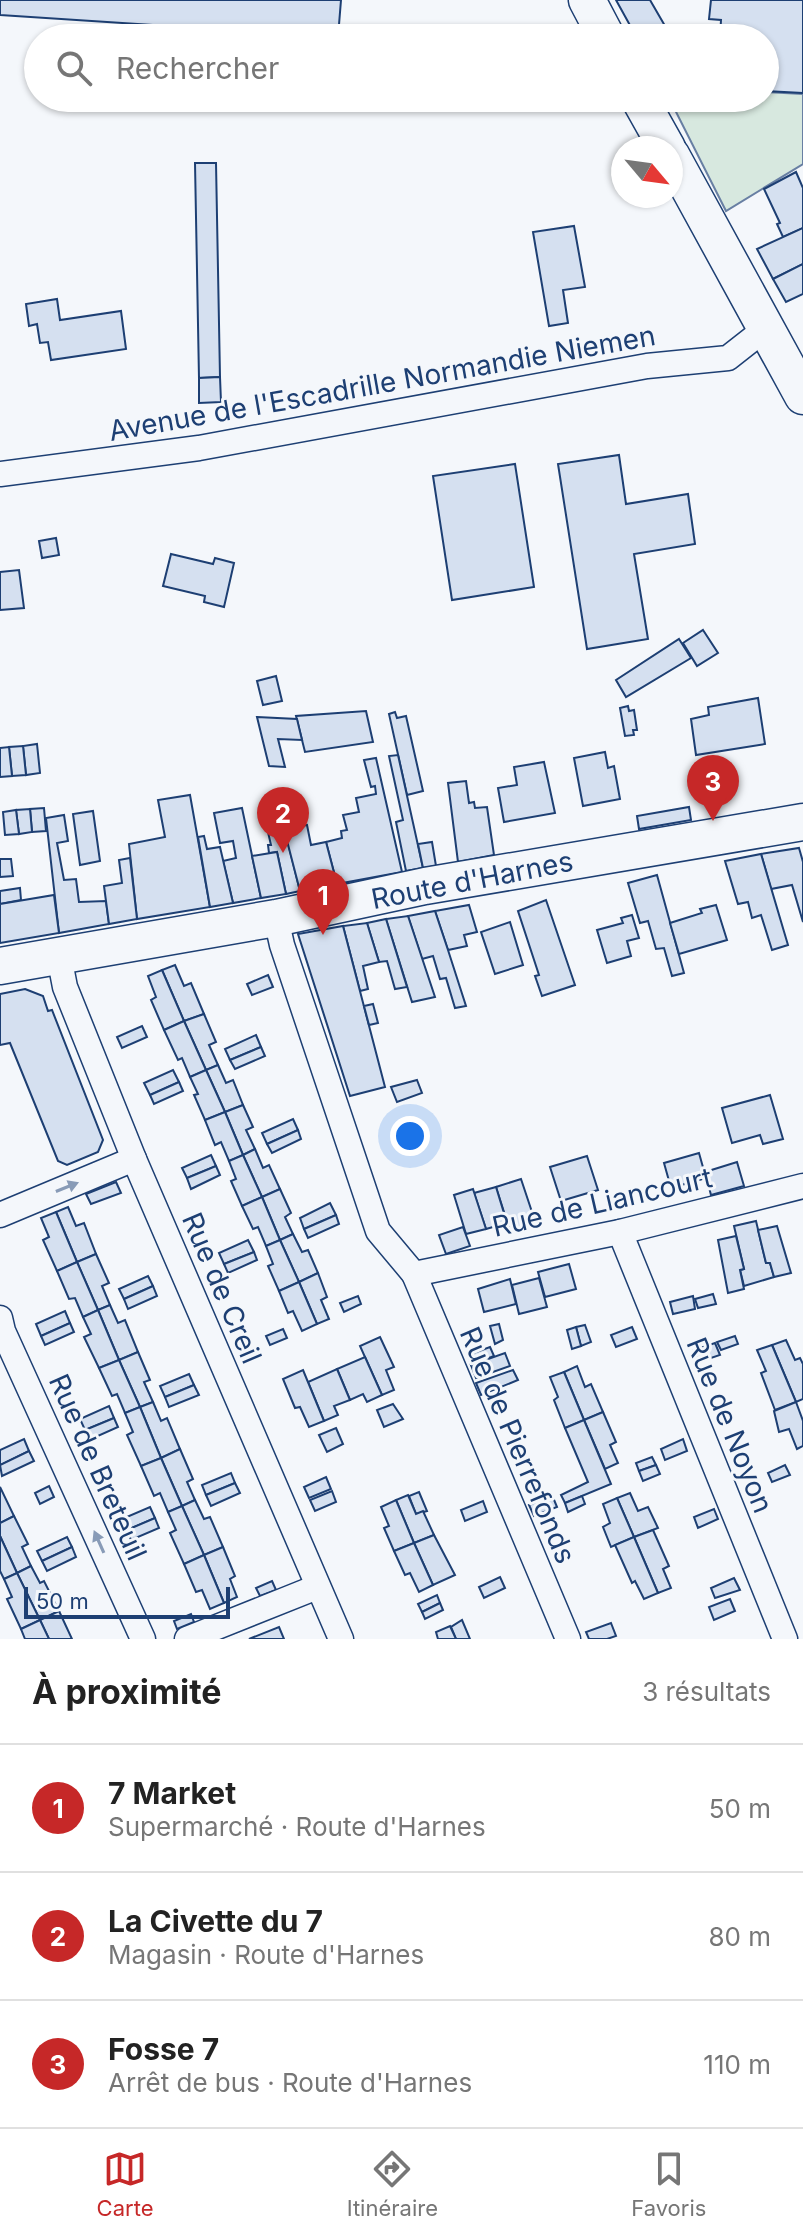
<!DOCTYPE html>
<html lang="fr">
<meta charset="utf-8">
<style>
:root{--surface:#fff;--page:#f2f2f2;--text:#222;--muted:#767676;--line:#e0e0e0;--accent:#c62828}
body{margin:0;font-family:Inter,sans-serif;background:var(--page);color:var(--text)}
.compass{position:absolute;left:611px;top:136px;width:72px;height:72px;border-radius:50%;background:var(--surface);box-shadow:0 2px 6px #0004;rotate:119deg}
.scale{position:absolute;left:24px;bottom:20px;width:206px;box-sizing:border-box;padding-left:8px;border:4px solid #1d3f73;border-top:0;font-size:22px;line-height:28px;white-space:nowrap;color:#1d3f73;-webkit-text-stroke:6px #f4f7fb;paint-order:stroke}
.you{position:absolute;left:410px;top:1136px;width:28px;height:28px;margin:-20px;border:6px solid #fff;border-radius:50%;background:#1a73e8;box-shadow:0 0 0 12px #1a73e833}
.badge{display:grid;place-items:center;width:52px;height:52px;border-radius:50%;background:var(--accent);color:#fff;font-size:26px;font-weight:700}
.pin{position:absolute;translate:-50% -66px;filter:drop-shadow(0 2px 4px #0008)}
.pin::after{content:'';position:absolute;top:42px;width:28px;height:24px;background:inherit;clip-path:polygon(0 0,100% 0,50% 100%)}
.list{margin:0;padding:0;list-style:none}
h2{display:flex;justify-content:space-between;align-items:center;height:104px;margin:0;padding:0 32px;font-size:34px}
h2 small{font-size:26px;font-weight:400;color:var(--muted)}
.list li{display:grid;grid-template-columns:52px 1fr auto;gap:24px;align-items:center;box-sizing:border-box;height:128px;padding:0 32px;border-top:2px solid var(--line)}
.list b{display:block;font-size:30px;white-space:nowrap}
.list p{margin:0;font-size:26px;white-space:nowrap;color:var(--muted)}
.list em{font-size:26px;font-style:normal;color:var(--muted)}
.icon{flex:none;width:44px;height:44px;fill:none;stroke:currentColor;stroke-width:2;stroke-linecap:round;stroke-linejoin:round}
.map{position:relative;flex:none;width:803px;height:1639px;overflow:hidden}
.search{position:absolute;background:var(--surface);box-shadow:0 2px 6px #0004;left:24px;right:24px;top:24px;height:88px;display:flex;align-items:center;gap:20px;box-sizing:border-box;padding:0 28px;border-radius:44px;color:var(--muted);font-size:30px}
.sheet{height:488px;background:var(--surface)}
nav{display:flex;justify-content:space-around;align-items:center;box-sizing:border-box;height:112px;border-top:2px solid var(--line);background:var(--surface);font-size:22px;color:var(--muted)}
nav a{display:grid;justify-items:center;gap:4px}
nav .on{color:var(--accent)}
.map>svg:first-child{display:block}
.green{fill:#d7e8df;stroke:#687fa3;stroke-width:2}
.building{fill:#d5e0f0;stroke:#1d3f73;stroke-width:2}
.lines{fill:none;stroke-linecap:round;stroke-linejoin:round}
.minor-casing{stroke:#1d3f73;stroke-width:27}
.secondary-casing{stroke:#1d3f73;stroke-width:39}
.minor{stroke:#f4f7fb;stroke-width:24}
.secondary{stroke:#f4f7fb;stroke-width:36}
.oneway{fill:#889bb7}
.labels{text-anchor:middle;stroke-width:6;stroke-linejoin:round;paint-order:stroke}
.street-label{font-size:28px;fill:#1d3f73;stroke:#f4f7fb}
</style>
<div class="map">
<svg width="803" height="1639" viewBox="0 0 803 1639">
<rect width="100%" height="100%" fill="#f4f7fb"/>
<!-- green -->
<polygon class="green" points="765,92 803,94 803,164 726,211 669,98 765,98"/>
<!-- building -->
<g class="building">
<polygon points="0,0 341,0 338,37 0,15"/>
<polygon points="616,0 650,0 672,38 637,38"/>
<polygon points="711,0 803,0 803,93 765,91 765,38 720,38 721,20 709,19"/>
<polygon points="195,163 216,163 220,377 199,378"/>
<polygon points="796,172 803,188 803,228 783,237 777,224 780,223 764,189"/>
<polygon points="574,226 585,287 563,290 568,323 549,326 533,232"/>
<polygon points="803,228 803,264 773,279 757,249"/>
<polygon points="803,264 803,294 786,302 773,279"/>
<polygon points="57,299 60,320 121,311 126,349 51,360 48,342 40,343 37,324 29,326 26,304"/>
<polygon points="220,377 221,402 199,403 199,378"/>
<polygon points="619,455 626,504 688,494 695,544 634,554 648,639 587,649 558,464"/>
<polygon points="515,464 534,587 452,600 433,476"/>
<polygon points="56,538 59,555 42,558 39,541"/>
<polygon points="171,554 213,564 215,558 234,563 224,607 204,602 205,596 163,586"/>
<polygon points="19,570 24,608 0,610 0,572"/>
<polygon points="703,630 718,653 697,666 683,643"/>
<polygon points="679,639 691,658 626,697 616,680"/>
<polygon points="276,676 282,701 263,705 257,681"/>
<polygon points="758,698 765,744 696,755 691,719 709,715 708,707"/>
<polygon points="628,706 629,711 634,710 637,730 633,730 634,735 625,736 620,708"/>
<polygon points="366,711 373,742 305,752 296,716"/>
<polygon points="395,712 397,718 406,716 423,791 407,795 389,714"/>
<polygon points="257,717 297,719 302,740 278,739 285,767 269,766"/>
<polygon points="37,744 40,773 26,775 23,746"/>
<polygon points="23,746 26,775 12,776 9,747"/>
<polygon points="9,747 12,776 0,777 0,748"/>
<polygon points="605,752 608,768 614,766 620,799 583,806 574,758"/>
<polygon points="398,755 423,868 406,871 396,822 403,820 389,756"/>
<polygon points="376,758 402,872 337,884 326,842 342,838 341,831 347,830 343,815 359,812 356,798 376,794 375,786 371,787 364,760"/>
<polygon points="544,762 555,813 504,822 498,788 517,785 514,767"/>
<polygon points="466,781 469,803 474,802 475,808 487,807 494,855 458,862 448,783"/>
<polygon points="190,795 210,907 137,919 129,844 165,837 158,800"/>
<polygon points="689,807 691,820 639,829 637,816"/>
<polygon points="44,808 46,831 32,832 30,809"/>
<polygon points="242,808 261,898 233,903 223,861 236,858 233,841 220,843 214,813"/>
<polygon points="30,809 32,832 19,834 16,810"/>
<polygon points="16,810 19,834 5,835 3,812"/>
<polygon points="93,811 100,861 80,865 73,814"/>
<polygon points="280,811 300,891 286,894 277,852 269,853 268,845 271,845 264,815"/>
<polygon points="64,815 68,841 57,843 64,880 76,879 79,902 106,901 109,924 59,933 46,818"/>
<polygon points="307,825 311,845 326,842 337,884 300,891 284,829"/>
<polygon points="204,836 207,849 220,847 233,903 210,907 198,837"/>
<polygon points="432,842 436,866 423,868 418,844"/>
<polygon points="799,848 803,862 803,922 792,885 771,889 761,854"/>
<polygon points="277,852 286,894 261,898 252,856"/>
<polygon points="761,854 788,945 772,950 761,915 752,918 748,902 738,904 725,861"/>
<polygon points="130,858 137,919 109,924 104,886 122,883 119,860"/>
<polygon points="0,859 11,859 13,876 0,877"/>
<polygon points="657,875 684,973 672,976 664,948 656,949 648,921 640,923 628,883"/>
<polygon points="20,888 21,900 0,904 0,891"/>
<polygon points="54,895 59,933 0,943 0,904"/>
<polygon points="546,900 575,985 542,996 535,976 539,975 518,911"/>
<polygon points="469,905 477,932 464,935 467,946 448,950 435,911"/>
<polygon points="716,905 727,940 679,954 670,923 702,913 700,909"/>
<polygon points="435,911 448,950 466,1006 455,1008 446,978 440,979 433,956 422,959 408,916"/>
<polygon points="632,915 639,938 627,941 631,956 607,963 597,930 623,923 621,918"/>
<polygon points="408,916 435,997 412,1002 386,919"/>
<polygon points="386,919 407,987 395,989 387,961 379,962 367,923"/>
<polygon points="510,922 523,965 495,974 481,932"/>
<polygon points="367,923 379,962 363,966 368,989 360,991 343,926"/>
<polygon points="343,926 385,1087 350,1096 298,934"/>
<polygon points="175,965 184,986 191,983 204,1014 184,1021 162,970"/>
<polygon points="162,970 184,1021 164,1030 151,1000 156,997 148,976"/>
<polygon points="268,975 273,987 252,995 247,984"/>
<polygon points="25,989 43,996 48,1011 52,1010 103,1140 98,1152 67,1165 58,1161 10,1043 0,1045 0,994"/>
<polygon points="373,1004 378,1023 369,1025 364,1006"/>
<polygon points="204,1014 216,1042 209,1045 218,1065 206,1070 184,1021"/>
<polygon points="184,1021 206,1070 190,1077 182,1058 178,1060 164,1030"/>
<polygon points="142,1026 147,1037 122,1048 117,1037"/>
<polygon points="256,1035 261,1047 230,1060 225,1049"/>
<polygon points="261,1047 265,1056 235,1069 230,1060"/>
<polygon points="218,1065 226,1083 233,1080 243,1105 225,1112 206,1070"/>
<polygon points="173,1070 179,1082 150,1095 144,1083"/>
<polygon points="206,1070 225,1112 205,1120 194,1095 198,1094 190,1077"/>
<polygon points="417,1080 422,1093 397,1102 391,1087"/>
<polygon points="179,1082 183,1091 154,1104 150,1095"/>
<polygon points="770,1095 783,1139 763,1144 760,1135 732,1143 722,1108"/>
<polygon points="243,1105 253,1127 246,1130 255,1149 243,1155 225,1112"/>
<polygon points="225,1112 243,1155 229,1161 221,1142 215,1145 205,1120"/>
<polygon points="293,1119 298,1130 267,1144 262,1133"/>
<polygon points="298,1130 301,1139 272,1153 267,1144"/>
<polygon points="255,1149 263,1168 269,1165 280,1189 262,1197 243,1155"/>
<polygon points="699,1153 706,1178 671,1188 664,1163"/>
<polygon points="211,1155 216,1166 187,1178 182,1168"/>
<polygon points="243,1155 262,1197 242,1206 231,1181 236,1179 229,1161"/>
<polygon points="587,1156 598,1190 561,1201 550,1167"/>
<polygon points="737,1162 744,1186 711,1195 705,1172"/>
<polygon points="216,1166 220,1175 191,1189 187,1178"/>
<polygon points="521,1179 536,1224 510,1231 496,1187"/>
<polygon points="116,1182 121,1193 91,1204 86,1194"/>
<polygon points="496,1187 507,1223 486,1229 474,1193"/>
<polygon points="280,1189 291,1213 285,1217 293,1234 280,1240 262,1197"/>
<polygon points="473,1189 486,1229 466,1234 454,1195"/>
<polygon points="262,1197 280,1240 266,1246 258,1227 253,1229 242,1206"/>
<polygon points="330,1203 336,1215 304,1229 300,1218"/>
<polygon points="68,1207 76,1226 84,1223 96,1254 77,1262 56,1212"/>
<polygon points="56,1212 77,1262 57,1271 43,1240 49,1237 41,1218"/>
<polygon points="336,1215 339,1224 308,1238 304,1229"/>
<polygon points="756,1221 766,1263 770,1263 774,1277 744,1286 740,1270 744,1269 734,1226"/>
<polygon points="777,1226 791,1273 774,1277 770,1263 766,1263 758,1230"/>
<polygon points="463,1227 470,1246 446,1254 439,1235"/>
<polygon points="293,1234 302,1252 308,1250 318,1273 299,1282 280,1240"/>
<polygon points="736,1236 744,1269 740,1270 744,1289 728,1293 718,1240"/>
<polygon points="248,1240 254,1252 224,1264 219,1253"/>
<polygon points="280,1240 299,1282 279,1291 268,1266 273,1264 266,1246"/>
<polygon points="254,1252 257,1260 228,1273 224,1264"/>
<polygon points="96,1254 109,1283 102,1286 110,1305 98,1310 77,1262"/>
<polygon points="77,1262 98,1310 83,1317 75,1298 69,1299 57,1271"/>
<polygon points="569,1264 576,1289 545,1297 538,1272"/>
<polygon points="318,1273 327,1297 321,1300 329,1319 317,1324 299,1282"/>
<polygon points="148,1276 153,1286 124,1299 119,1289"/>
<polygon points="539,1278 547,1307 519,1314 512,1285"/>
<polygon points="510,1279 516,1304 484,1312 478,1289"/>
<polygon points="299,1282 317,1324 302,1331 293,1311 288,1313 279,1291"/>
<polygon points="153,1286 157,1296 128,1309 124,1299"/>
<polygon points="713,1294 716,1304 698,1308 695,1299"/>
<polygon points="358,1296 361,1304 344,1312 340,1303"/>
<polygon points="693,1296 695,1309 673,1314 670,1302"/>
<polygon points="110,1305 118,1323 125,1320 138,1352 119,1360 98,1310"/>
<polygon points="98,1310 119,1360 99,1368 84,1337 91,1334 83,1317"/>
<polygon points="65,1311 70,1323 41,1336 36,1324"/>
<polygon points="70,1323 74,1332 45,1345 41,1336"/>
<polygon points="499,1324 503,1340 495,1344 490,1326"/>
<polygon points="585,1325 591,1342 581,1346 576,1327"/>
<polygon points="576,1327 581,1346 572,1349 567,1330"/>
<polygon points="632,1327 637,1339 616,1347 611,1335"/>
<polygon points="283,1329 287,1338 270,1345 266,1336"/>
<polygon points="735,1336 738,1344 721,1350 717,1342"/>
<polygon points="380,1337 394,1367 386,1370 394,1390 382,1395 360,1346"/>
<polygon points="786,1340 795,1360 800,1358 803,1364 803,1399 796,1402 772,1345"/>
<polygon points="715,1343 720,1355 699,1362 694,1350"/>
<polygon points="772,1345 796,1402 775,1410 761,1373 766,1371 757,1350"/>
<polygon points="490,1347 494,1356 471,1365 468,1355"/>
<polygon points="138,1352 150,1380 144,1382 153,1402 140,1407 119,1360"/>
<polygon points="505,1353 510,1366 476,1378 471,1365"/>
<polygon points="365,1357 382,1395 367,1402 363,1394 350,1400 337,1369"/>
<polygon points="119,1360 140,1407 125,1413 117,1394 112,1396 99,1368"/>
<polygon points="577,1366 585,1387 591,1384 603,1412 584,1420 564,1372"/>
<polygon points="337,1369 350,1400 334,1406 338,1415 324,1421 308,1382"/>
<polygon points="303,1370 324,1421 309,1427 300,1407 295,1408 283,1379"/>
<polygon points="513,1370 518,1380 481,1395 476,1383"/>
<polygon points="564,1372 584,1420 565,1428 554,1400 558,1397 550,1377"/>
<polygon points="189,1374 194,1385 165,1397 160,1386"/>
<polygon points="194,1385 199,1395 169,1407 165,1397"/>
<polygon points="153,1402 161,1421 167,1418 180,1449 161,1458 140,1407"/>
<polygon points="796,1402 803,1421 803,1446 797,1449 789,1429 779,1432 774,1411"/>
<polygon points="393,1404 403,1419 384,1427 377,1410"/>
<polygon points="109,1406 114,1418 85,1430 80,1419"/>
<polygon points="140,1407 161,1458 141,1466 127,1435 133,1432 125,1413"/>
<polygon points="603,1412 616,1442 610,1445 618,1463 605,1469 584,1420"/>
<polygon points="114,1418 118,1427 89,1440 85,1430"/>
<polygon points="584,1420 611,1484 565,1503 561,1495 588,1482 565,1428"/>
<polygon points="336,1428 343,1444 327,1452 319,1435"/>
<polygon points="24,1439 29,1451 0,1465 0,1450"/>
<polygon points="683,1439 687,1451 665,1460 661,1449"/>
<polygon points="180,1449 193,1479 187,1482 195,1500 182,1506 161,1458"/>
<polygon points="29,1451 34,1461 2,1476 0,1465"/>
<polygon points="652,1457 656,1465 639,1471 636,1463"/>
<polygon points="161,1458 182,1506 168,1512 160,1493 154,1496 141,1466"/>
<polygon points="656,1465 660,1474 643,1481 639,1471"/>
<polygon points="785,1465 790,1475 772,1482 768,1473"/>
<polygon points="231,1473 235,1483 206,1495 202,1485"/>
<polygon points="326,1477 331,1489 309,1498 304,1487"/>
<polygon points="235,1483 240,1493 211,1506 206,1495"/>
<polygon points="49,1486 54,1497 40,1504 35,1493"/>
<polygon points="0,1487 14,1516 0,1523"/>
<polygon points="332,1491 336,1502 315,1511 310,1500"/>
<polygon points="419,1492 427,1511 416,1514 409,1496"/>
<polygon points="630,1493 638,1511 648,1507 658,1528 634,1537 617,1498"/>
<polygon points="408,1495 416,1514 423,1511 434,1535 414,1543 396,1500"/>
<polygon points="552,1495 557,1507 534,1516 529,1505"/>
<polygon points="582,1496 585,1504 568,1512 565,1503"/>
<polygon points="617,1498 634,1537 611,1547 603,1527 610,1523 603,1504"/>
<polygon points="195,1500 204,1519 210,1517 223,1547 204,1555 182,1506"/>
<polygon points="396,1500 414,1543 394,1551 384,1528 389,1526 381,1507"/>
<polygon points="483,1501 487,1512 465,1521 461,1510"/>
<polygon points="182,1506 204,1555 184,1564 170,1533 176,1530 168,1512"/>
<polygon points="150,1507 155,1518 127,1530 122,1519"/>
<polygon points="714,1509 718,1519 698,1528 694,1517"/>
<polygon points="14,1516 28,1544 22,1547 31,1566 17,1573 0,1536 0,1523"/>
<polygon points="155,1518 159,1528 131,1540 127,1530"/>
<polygon points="653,1530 669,1566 663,1569 671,1588 658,1593 634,1537"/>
<polygon points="434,1535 455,1575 433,1585 414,1543"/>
<polygon points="0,1536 17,1573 4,1579 0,1571"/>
<polygon points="67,1537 72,1547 42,1561 37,1551"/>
<polygon points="634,1537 658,1593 644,1599 635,1581 632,1583 615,1545"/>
<polygon points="414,1543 433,1585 419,1592 410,1573 405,1575 394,1551"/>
<polygon points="72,1547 76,1557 47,1571 42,1561"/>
<polygon points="223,1547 235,1576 230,1579 237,1597 224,1603 204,1555"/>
<polygon points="204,1555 224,1603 210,1609 202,1590 196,1592 184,1564"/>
<polygon points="31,1566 40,1583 44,1581 59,1611 40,1620 17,1573"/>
<polygon points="17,1573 40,1620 21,1629 7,1599 12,1597 4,1579"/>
<polygon points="500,1577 505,1588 484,1598 479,1587"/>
<polygon points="734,1578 740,1590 715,1598 711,1588"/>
<polygon points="272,1581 276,1590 260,1596 256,1588"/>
<polygon points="437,1595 440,1603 422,1612 418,1604"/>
<polygon points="730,1599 735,1611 714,1620 709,1607"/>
<polygon points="440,1603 443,1610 425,1619 422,1612"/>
<polygon points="59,1611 72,1639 49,1639 40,1620"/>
<polygon points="191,1614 194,1622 177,1629 174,1621"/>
<polygon points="40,1620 49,1639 25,1639 21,1629"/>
<polygon points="462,1620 470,1639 456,1639 451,1627"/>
<polygon points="611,1623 616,1636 607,1639 589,1639 586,1632"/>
<polygon points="450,1626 456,1639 438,1639 436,1632"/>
<polygon points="279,1627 284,1639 249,1639"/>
</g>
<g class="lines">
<!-- minor casing -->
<g class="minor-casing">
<g id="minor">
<polyline points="0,474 199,448 647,366 728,358 765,329"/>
<polyline points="276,918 282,945 378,1231 414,1274 568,1639"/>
<polyline points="59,956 65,987 134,1159 341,1639"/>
<polyline points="0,1215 134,1159"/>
<polyline points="620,1232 785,1639"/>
<polyline points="414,1274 620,1232 803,1186"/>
<polyline points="0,1318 3,1331 143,1639"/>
<polyline points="187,1639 317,1587"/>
</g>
</g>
<!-- secondary casing -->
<g class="secondary-casing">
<g id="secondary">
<polyline points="587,0 607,38"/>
<polyline points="639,98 667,148"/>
<polyline points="671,155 803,396"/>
<polyline points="0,966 276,918 425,886 803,822"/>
</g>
</g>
<!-- minor -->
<use href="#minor" class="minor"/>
<!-- secondary -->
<use href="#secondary" class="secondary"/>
</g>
<!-- one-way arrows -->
<defs><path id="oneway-solid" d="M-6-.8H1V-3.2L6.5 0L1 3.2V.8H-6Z" transform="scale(2)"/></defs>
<g class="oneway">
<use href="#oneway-solid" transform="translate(67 1187) rotate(-22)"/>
<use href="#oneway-solid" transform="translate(99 1542) rotate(-114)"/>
</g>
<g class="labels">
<!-- street labels -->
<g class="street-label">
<text transform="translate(382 383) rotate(-10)" y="10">Avenue de l'Escadrille Normandie Niemen</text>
<text transform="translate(472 880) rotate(-11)" y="10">Route d'Harnes</text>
<text transform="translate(602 1202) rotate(-13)" y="10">Rue de Liancourt</text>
<text transform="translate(222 1288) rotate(67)" y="10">Rue de Creil</text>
<text transform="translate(730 1425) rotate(68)" y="10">Rue de Noyon</text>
<text transform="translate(518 1445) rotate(67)" y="10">Rue de Pierrefonds</text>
<text transform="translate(98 1467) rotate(66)" y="10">Rue de Breteuil</text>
</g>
</g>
</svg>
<svg class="compass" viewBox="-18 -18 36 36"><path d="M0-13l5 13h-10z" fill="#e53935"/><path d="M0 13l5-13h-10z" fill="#767676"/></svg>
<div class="scale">50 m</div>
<div class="you"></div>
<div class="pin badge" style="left:323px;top:935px">1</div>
<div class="pin badge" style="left:283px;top:853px">2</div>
<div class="pin badge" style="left:713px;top:821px">3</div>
<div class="search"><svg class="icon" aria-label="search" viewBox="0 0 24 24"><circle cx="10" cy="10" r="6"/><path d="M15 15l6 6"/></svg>Rechercher</div>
</div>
<section class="sheet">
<h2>À proximité<small>3 résultats</small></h2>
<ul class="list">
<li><span class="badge">1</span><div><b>7 Market</b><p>Supermarché · Route d'Harnes</p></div><em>50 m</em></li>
<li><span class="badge">2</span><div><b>La Civette du 7</b><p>Magasin · Route d'Harnes</p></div><em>80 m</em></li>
<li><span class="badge">3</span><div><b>Fosse 7</b><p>Arrêt de bus · Route d'Harnes</p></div><em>110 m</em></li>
</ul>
</section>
<nav>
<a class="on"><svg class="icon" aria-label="map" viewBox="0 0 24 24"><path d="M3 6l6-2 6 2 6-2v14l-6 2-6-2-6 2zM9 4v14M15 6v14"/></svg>Carte</a>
<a><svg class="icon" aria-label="directions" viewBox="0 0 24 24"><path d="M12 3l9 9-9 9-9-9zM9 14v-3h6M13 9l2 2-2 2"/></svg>Itinéraire</a>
<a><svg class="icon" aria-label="saved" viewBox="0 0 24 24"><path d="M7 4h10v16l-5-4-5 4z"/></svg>Favoris</a>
</nav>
